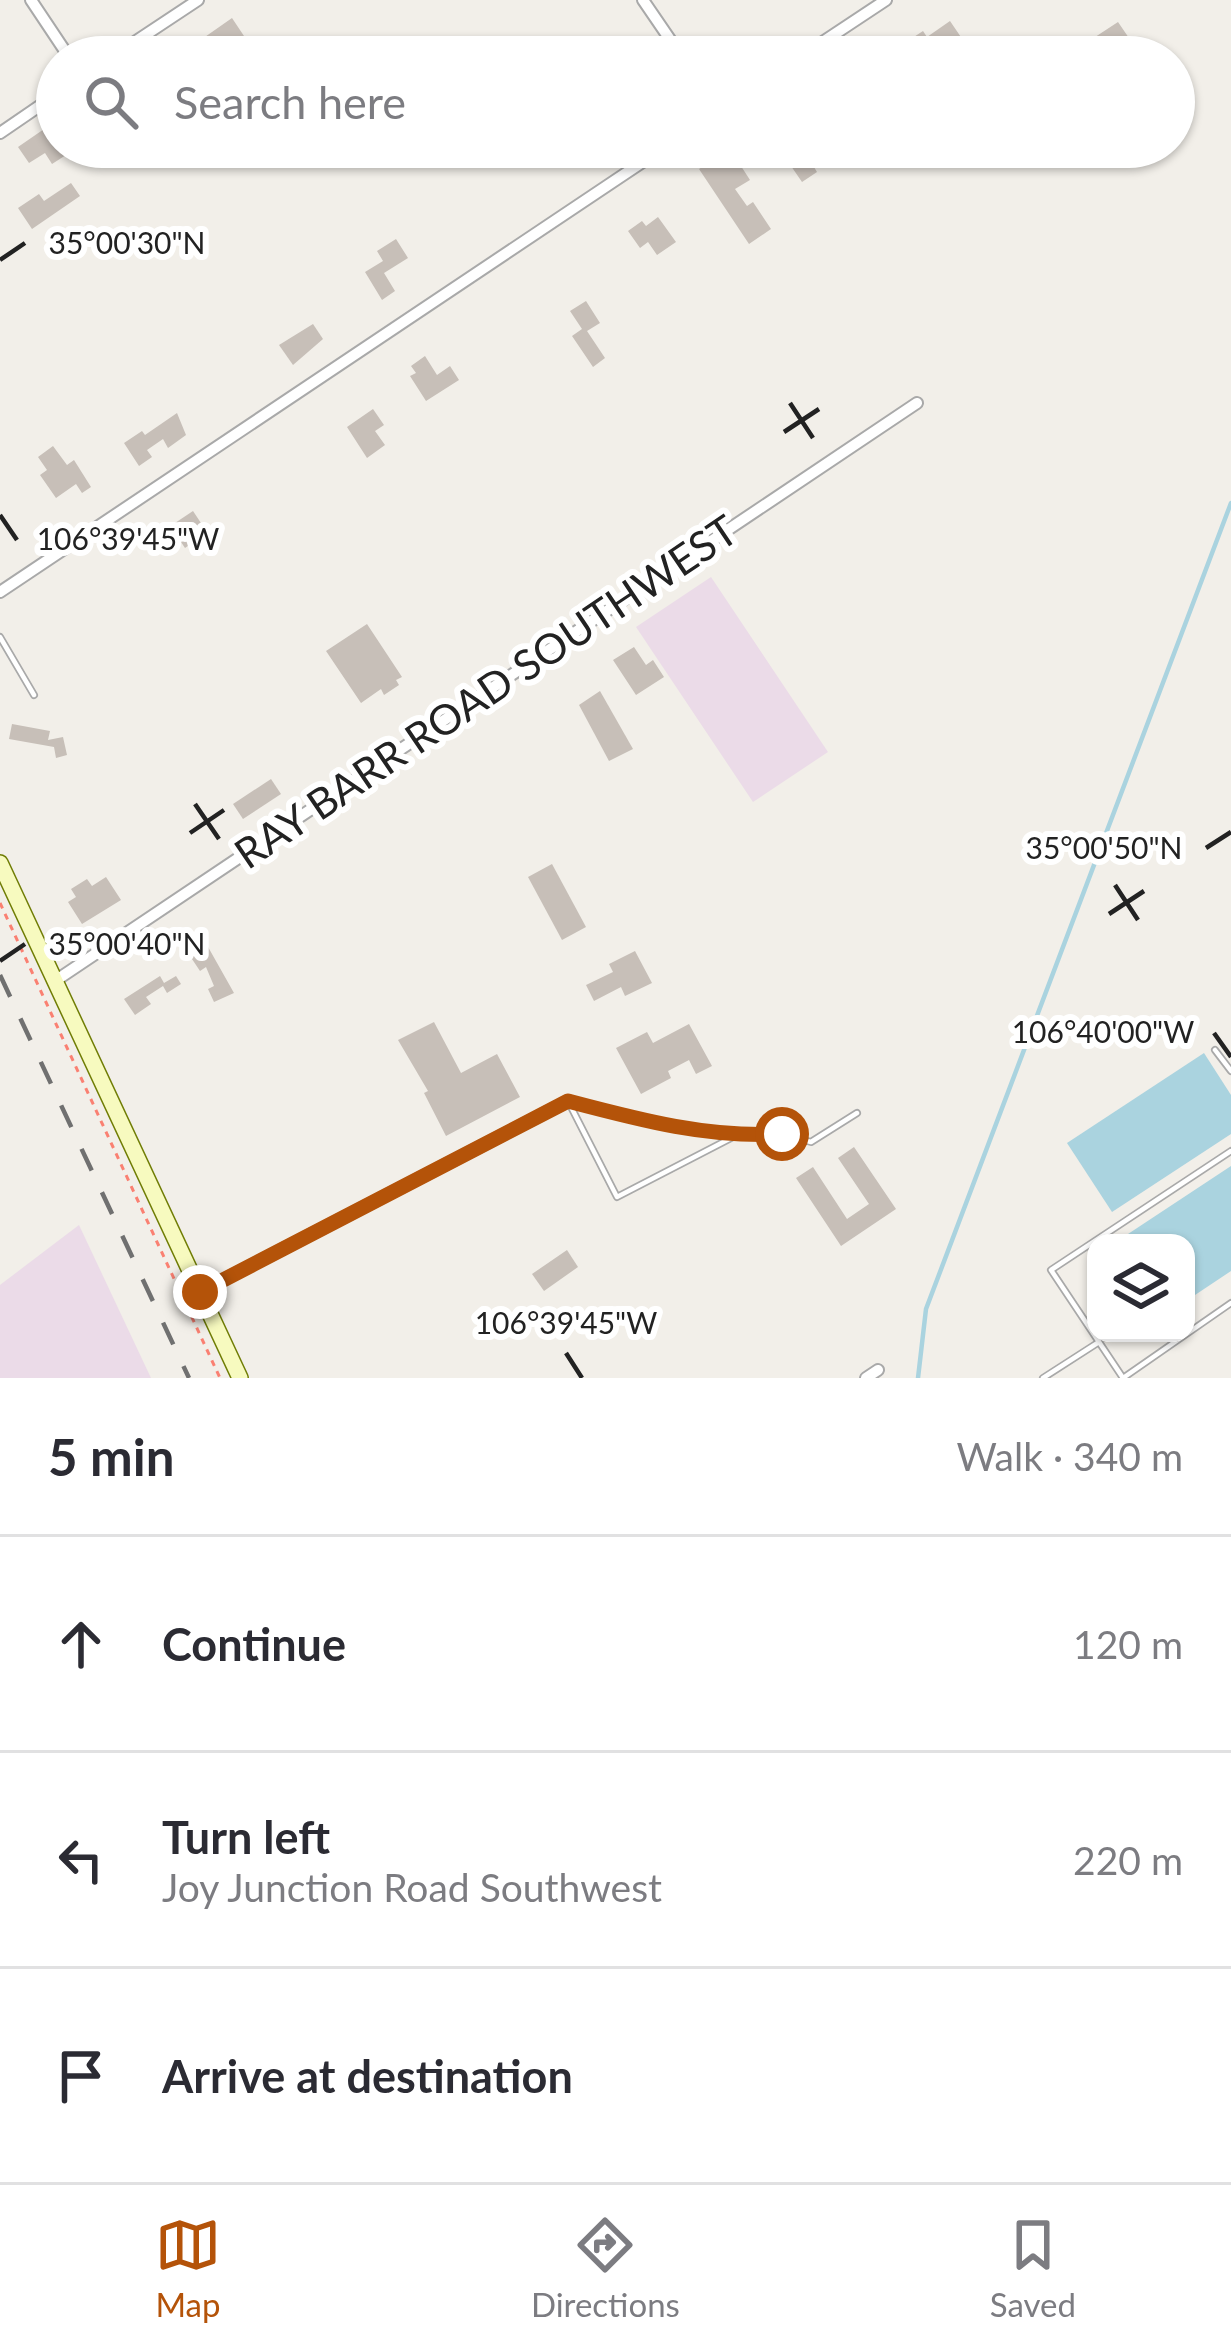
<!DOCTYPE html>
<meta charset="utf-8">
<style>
:root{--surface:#fff;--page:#f2f2f3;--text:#2b2b33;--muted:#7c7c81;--line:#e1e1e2;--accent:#b45309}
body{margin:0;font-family:Lato,sans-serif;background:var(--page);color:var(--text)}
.controls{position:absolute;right:36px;bottom:36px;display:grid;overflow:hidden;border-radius:24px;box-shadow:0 3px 9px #0004}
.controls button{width:108px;height:108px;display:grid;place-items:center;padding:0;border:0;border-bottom:3px solid var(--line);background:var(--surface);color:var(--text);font:60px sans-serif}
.stop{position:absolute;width:36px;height:36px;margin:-27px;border:9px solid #b45309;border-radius:50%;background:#fff}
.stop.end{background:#b45309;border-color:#fff;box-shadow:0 3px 12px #0008}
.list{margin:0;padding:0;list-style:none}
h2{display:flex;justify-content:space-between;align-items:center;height:156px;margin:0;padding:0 48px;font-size:51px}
h2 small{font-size:39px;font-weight:400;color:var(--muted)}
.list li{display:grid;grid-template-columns:78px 1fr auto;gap:36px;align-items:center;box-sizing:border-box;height:216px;padding:0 48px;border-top:3px solid var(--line)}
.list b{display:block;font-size:45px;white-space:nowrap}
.list p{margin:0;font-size:39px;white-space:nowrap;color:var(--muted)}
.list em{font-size:39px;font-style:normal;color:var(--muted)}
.icon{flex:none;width:66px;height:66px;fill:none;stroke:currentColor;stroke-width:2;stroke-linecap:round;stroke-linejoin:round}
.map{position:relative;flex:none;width:1231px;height:1378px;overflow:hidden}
.search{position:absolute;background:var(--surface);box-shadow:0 3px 9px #0004;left:36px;right:36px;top:36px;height:132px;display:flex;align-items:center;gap:30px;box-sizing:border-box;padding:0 42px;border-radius:66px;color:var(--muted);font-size:45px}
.sheet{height:804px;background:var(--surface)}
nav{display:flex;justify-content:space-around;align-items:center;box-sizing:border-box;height:168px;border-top:3px solid var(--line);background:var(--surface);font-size:33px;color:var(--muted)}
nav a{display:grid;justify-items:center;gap:6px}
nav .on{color:var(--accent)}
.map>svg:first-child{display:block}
.industrial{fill:#ebdbe8}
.water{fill:#aad3df}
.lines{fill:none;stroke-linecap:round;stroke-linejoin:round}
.stream{stroke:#aad3df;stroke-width:4.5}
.building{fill:#c7bfb8}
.lane-casing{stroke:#a9a9a9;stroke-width:8}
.street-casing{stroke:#a9a9a9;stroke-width:14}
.secondary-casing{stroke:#707d05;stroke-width:18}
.path{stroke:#fa8072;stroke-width:3;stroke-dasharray:6 6;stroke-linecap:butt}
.lane{stroke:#fff;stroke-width:4.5}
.street{stroke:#fff;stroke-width:10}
.secondary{stroke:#f7fabf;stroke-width:15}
.rail{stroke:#707070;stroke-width:4.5;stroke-dasharray:24 24;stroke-linecap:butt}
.route{stroke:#b45309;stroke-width:15}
.ticks{fill:none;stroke:#222;stroke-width:4.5}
.labels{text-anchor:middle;stroke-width:12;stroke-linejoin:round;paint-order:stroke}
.street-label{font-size:42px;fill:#222;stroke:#fff}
.ticks-label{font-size:30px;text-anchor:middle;fill:#222;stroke:#fff;stroke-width:12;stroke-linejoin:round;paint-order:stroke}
</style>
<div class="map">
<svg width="1231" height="1378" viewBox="0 0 1231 1378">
<rect width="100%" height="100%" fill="#f2efe9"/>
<!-- industrial -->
<g class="industrial">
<polygon points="711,577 828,752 753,802 636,627"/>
<polygon points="79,1225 151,1378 0,1378 0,1285"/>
</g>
<!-- water -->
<g class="water">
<polygon points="1204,1053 1231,1095 1231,1134 1112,1212 1067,1143"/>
<polygon points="1231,1166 1231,1271 1186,1301 1186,1243 1133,1243 1128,1234"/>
</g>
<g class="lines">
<!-- stream -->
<polyline class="stream" points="918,1378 926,1309 1231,503"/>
</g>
<!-- building -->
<g class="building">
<polygon points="232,18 252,48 239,57 232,50 224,56 220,50 213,54 202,39"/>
<polygon points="950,21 967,46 950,57 866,57 891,40 897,48 923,31 927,37"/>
<polygon points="1118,22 1131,41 1115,51 1119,57 1100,57 1089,41"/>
<polygon points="47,127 57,147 66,155 52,164 45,153 29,163 18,147"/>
<polygon points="778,147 834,147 811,162 817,172 802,182"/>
<polygon points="730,149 750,180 735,189 747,206 753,202 771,229 749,244 699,169"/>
<polygon points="71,183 80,196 32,229 18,208 39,194 44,201"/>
<polygon points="658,217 676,242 657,255 648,242 640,248 628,231 642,221 646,226"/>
<polygon points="396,239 408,258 384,273 395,291 382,300 365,272 383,261 377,251"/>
<polygon points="586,301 600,323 587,331 605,358 593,367 572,336 582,329 570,311"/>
<polygon points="313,324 323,339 293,365 279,345"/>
<polygon points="425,356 437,375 450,366 459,380 426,401 410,376 416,373 411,366"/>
<polygon points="373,409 384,425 375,431 385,445 367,458 347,427"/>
<polygon points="177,413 186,435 168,448 163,439 147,450 152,457 139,466 124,443 142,431 145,435"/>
<polygon points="53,446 67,465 74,460 91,487 82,493 76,484 56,498 40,475 47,470 38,457"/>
<polygon points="193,511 207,532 185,548 179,539 172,544 166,536 172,532 169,527"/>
<polygon points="367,624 402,677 396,680 399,685 384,695 381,689 361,703 326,651"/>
<polygon points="634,647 646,665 653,660 664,677 636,695 613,660"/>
<polygon points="600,691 633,749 609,761 579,705"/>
<polygon points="12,724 50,731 48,740 63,737 67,755 56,758 54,747 9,739"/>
<polygon points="271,779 281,794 243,819 233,804"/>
<polygon points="552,864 586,927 562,940 528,877"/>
<polygon points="106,877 121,900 82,924 68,902 76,897 71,889 87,879 92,886"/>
<polygon points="203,938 234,993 214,1002 208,989 214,986 206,967 200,971 186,950"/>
<polygon points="635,951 652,983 625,996 621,987 594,1001 586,985 613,972 609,964"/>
<polygon points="160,976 164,983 176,976 181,984 167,993 163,986 146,997 151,1004 135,1015 124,999"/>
<polygon points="434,1022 461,1073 497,1054 520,1097 446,1136 424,1093 428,1091 398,1040"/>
<polygon points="689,1024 712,1066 696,1074 689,1060 668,1071 671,1078 641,1094 616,1048 647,1032 653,1043"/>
<polygon points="854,1147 896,1209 841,1246 796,1178 813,1167 847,1219 869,1204 838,1158"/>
<polygon points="567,1250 578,1267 544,1291 532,1274"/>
</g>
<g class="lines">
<!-- lane casing -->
<g class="lane-casing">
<g id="lane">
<polyline points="0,637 34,695"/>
<polyline points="1215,1050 1231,1071"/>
<polygon points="568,1101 675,1129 735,1136 617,1197"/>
<polyline points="735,1136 782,1134 811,1142 857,1113"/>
<polyline points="1043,1378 1099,1342"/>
<polyline points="1123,1378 1051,1270 1231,1151"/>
<polyline points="1123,1378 1231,1303"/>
</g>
</g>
<!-- street casing -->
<g class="street-casing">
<g id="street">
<polyline points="31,0 69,57"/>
<polyline points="643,0 682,57"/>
<polyline points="112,57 198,0"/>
<polyline points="800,57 886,0"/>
<polyline points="0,133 57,94"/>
<polyline points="0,592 665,147"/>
<polyline points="55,981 917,403"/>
<polyline points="200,1292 568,1101"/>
<polyline points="866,1378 878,1370"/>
</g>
</g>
<!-- secondary casing -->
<g class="secondary-casing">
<polyline id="secondary" points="0,863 240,1378"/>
</g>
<!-- path -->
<polyline class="path" points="0,903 220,1378"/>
<!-- lane -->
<use href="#lane" class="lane"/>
<!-- street -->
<use href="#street" class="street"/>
<!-- secondary -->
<use href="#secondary" class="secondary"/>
<!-- rail -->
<polyline class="rail" points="0,975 189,1378"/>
</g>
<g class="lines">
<!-- route -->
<path class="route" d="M 200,1292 L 568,1101 C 640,1120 707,1138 782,1134"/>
</g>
<!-- ticks -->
<path class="ticks" d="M 0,260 L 25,243M 790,403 L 813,438M 784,432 L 819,409M 0,515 L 17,540M 195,804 L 219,839M 190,833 L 224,810M 1206,848 L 1231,832M 1115,885 L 1138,920M 1109,914 L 1144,891M 0,961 L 25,944M 1214,1033 L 1231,1057M 566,1353 L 582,1378"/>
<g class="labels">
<!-- street labels -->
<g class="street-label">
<text transform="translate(486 692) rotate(-34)" y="15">RAY BARR ROAD SOUTHWEST</text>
</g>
</g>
<g class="ticks-label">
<text x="127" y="254">35°00'30"N</text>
<text x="128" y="550">106°39'45"W</text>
<text x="1104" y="859">35°00'50"N</text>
<text x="127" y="955">35°00'40"N</text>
<text x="1103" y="1043">106°40'00"W</text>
<text x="566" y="1334">106°39'45"W</text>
</g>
</svg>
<div class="controls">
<button><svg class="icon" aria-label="layers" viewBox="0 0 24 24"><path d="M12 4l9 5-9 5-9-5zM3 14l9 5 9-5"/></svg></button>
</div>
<div class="stop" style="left:782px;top:1134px"></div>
<div class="stop end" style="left:200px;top:1292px"></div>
<div class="search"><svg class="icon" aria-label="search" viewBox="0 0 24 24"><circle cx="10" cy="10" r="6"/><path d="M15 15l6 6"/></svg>Search here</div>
</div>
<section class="sheet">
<h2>5 min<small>Walk · 340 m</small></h2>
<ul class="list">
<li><svg class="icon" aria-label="ahead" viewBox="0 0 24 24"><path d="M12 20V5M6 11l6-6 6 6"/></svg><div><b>Continue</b></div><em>120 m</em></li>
<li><svg class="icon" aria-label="left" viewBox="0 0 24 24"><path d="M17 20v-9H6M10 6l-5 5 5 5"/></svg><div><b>Turn left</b><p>Joy Junction Road Southwest</p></div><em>220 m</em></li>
<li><svg class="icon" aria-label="arrive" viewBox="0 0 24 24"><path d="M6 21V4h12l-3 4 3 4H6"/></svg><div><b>Arrive at destination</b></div></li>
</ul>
</section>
<nav>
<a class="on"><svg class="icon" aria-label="map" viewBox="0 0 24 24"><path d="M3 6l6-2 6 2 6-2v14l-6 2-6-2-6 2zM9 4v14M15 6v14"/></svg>Map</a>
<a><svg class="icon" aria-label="directions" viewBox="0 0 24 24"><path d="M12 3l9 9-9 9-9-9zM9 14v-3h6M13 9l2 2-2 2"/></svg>Directions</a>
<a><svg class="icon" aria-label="saved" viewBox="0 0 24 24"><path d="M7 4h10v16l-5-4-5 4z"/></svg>Saved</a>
</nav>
